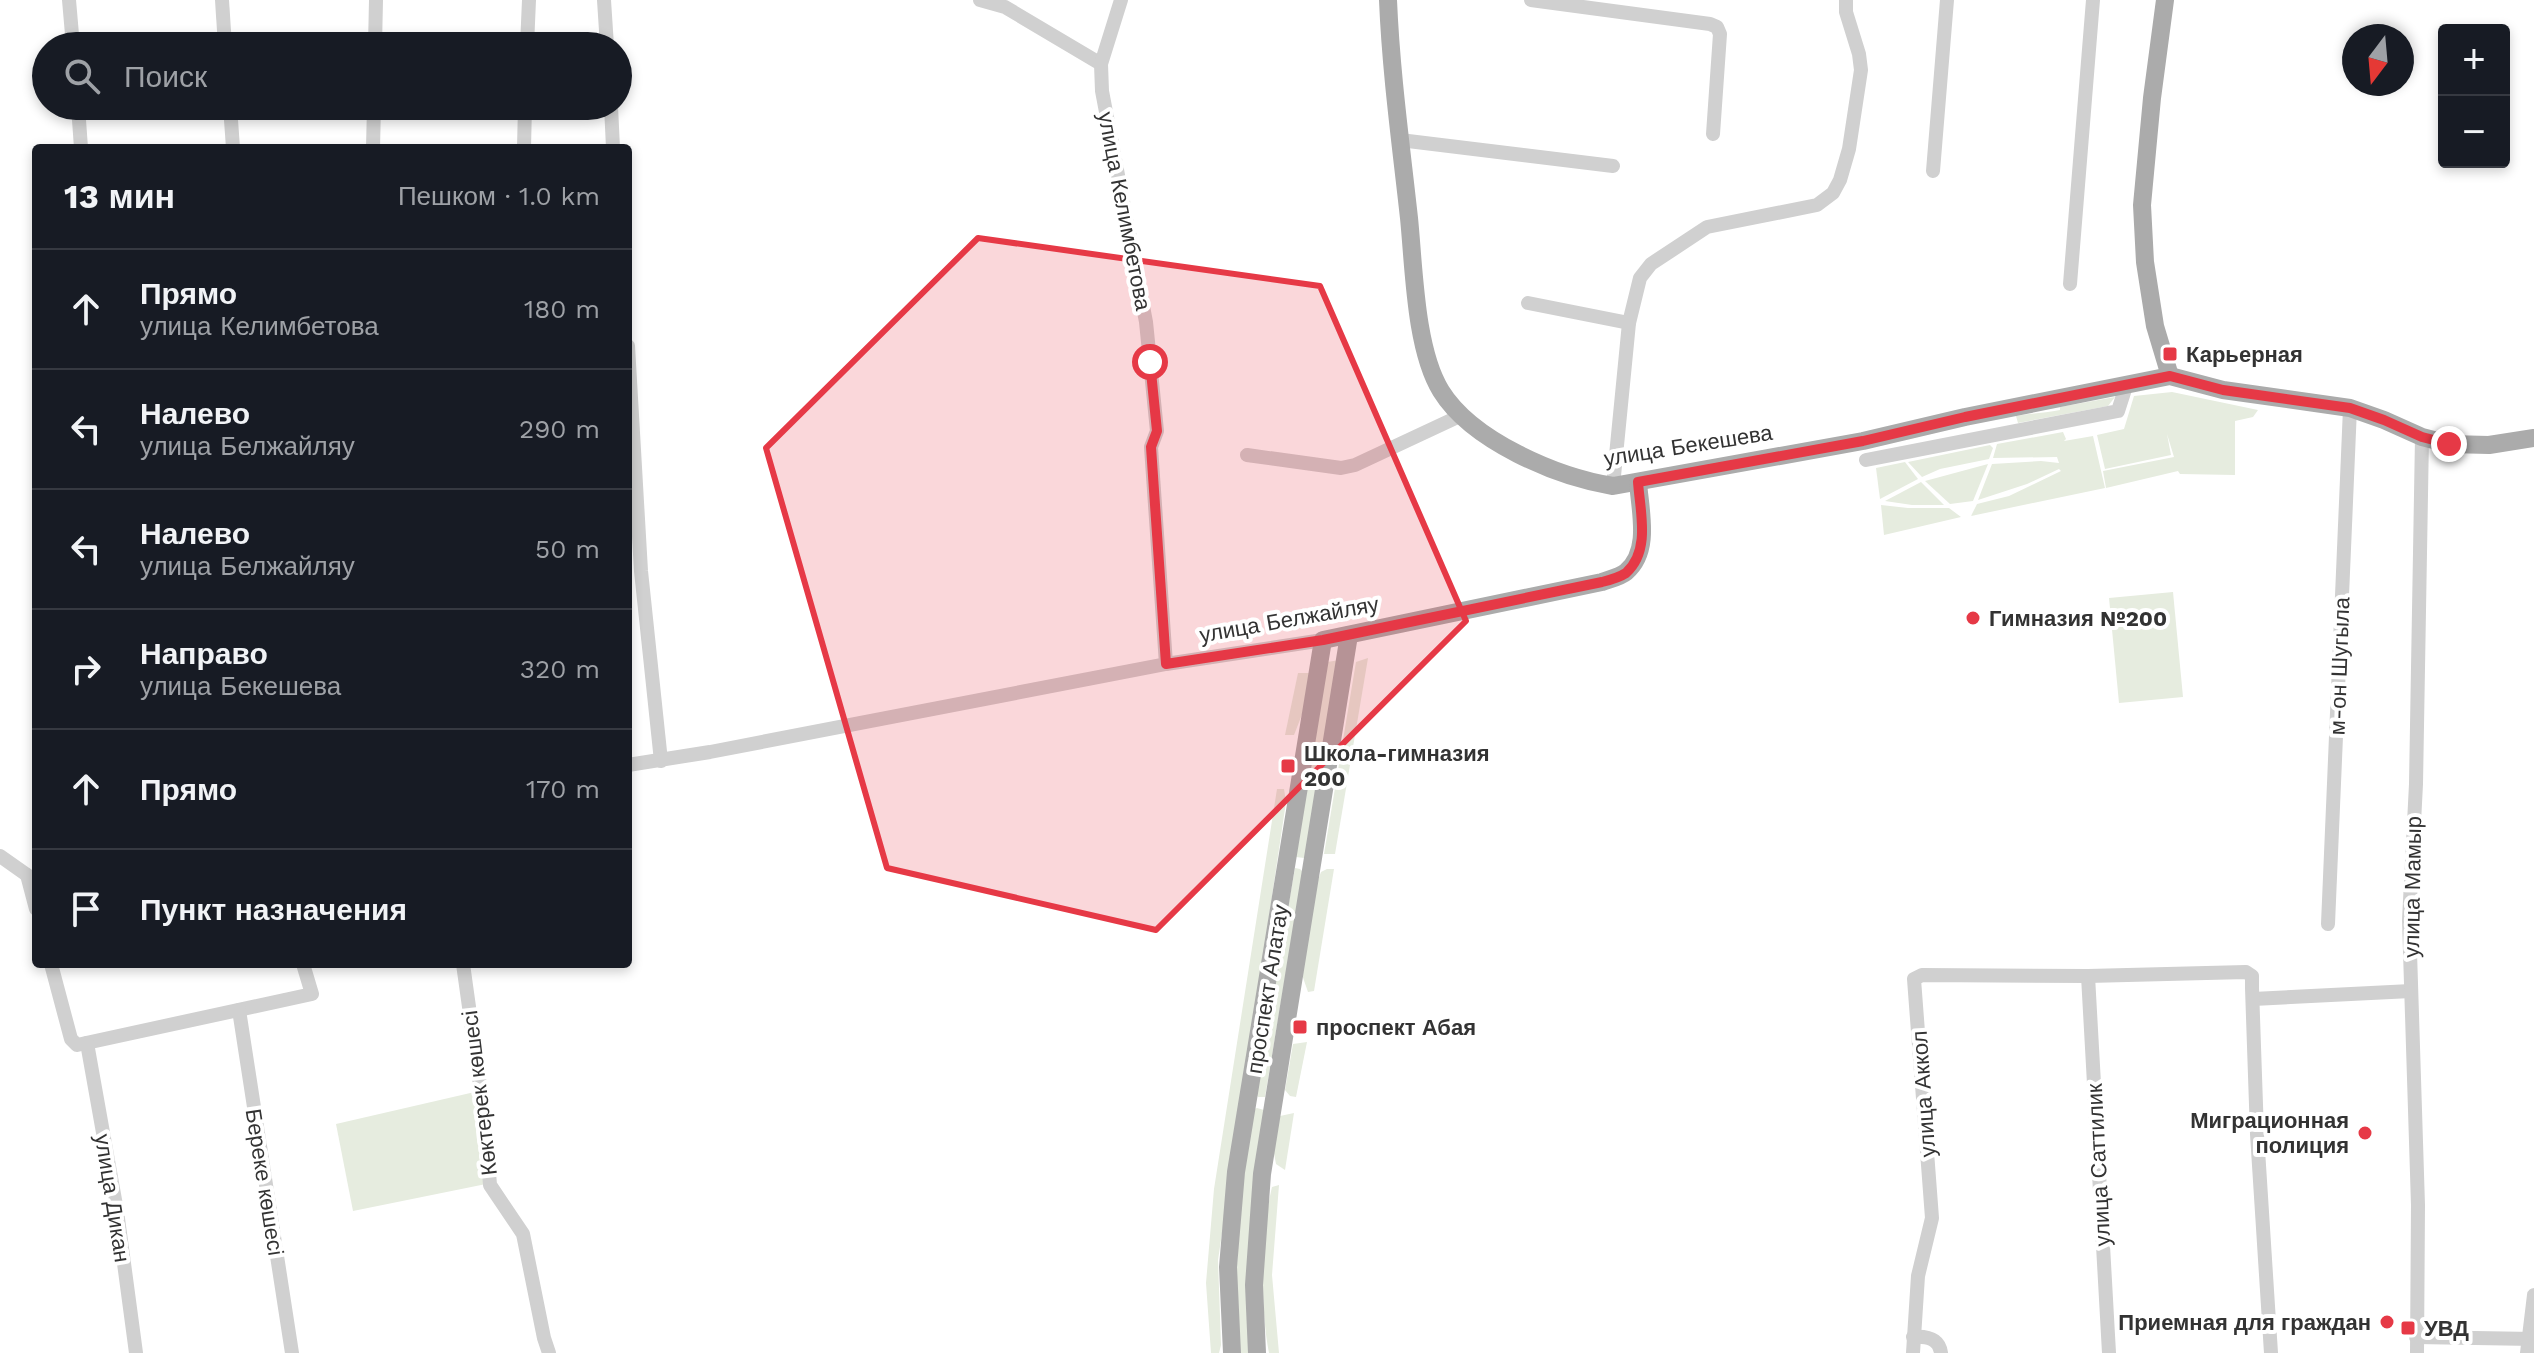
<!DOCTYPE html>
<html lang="ru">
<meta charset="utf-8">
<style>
:root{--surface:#171b24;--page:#242831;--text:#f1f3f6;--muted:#9ea1a6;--line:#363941}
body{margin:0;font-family:"Work Sans",sans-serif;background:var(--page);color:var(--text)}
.controls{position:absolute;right:24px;top:24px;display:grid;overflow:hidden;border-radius:8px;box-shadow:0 4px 12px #0003}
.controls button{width:72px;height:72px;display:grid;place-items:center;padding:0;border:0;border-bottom:2px solid var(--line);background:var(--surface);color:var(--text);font:40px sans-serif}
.compass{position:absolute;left:2342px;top:24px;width:72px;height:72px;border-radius:50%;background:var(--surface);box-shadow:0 4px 12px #0003;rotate:196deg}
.stop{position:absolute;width:24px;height:24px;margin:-18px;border:6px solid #e63946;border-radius:50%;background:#fff}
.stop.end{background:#e63946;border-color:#fff;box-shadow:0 2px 8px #0008}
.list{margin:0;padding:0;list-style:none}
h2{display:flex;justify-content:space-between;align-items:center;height:104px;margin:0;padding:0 32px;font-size:34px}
h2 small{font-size:26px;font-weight:400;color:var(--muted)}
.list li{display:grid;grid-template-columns:52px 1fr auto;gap:24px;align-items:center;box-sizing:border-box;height:120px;padding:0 32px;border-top:2px solid var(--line)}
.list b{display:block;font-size:30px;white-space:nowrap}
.list p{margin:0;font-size:26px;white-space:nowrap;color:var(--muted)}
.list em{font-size:26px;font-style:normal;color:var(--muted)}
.icon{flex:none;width:44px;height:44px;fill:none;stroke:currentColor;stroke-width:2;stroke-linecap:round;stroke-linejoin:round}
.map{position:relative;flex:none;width:2534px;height:1353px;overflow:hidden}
.search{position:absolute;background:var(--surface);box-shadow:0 4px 12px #0003;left:32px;top:32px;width:600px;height:88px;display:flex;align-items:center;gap:20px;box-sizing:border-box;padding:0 28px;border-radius:44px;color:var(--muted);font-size:30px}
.panel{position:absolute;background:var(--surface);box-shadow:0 4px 12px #0003;left:32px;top:144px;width:600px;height:824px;border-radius:8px}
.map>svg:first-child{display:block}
.green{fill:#e6ecdf}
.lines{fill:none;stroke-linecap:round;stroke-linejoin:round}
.minor{stroke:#d0d0d0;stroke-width:14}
.major{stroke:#ababab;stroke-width:18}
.route{stroke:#e63946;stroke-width:10}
.marked{fill:#e63946;fill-opacity:0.2;stroke:#e63946;stroke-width:6;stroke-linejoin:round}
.poi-dot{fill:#e63946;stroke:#fff;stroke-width:3}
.labels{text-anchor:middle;stroke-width:8;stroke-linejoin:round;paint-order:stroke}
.street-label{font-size:22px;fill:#333;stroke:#fff}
.poi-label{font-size:22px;font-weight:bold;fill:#333;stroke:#fff;text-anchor:start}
</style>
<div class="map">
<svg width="2534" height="1353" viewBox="0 0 2534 1353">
<rect width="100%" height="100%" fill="#fff"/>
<!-- green -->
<g class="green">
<polygon points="2172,392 2258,410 2253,417 2235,421 2235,475 2180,474 2178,471 2106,488 2103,471 2174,457 2167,434 2171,455 2105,469 2097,435 2124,429 2134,396"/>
<path d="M 2115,397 L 2108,406 L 2018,423 L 2016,416 C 2031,413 2045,413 2060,410 L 2060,407 Z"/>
<polygon points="2063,432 2066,439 2064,441 2093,436 2105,488 1971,516 1977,504 2009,496 2061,471 2059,469 2027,484 1978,500 1992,464 2041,461 2059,463 2057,457 1993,458 1997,444"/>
<polygon points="1990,445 1993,448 1989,459 1940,469 1922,477 1908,462"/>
<polygon points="1905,462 1918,479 1880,499 1876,468"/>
<polygon points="1988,464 1973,501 1950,504 1925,481"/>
<polygon points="1921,482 1944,505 1912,505 1885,501"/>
<polygon points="1881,505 1908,508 1949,508 1961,517 1884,535"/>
<polygon points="2173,592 2183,697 2119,703 2109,598"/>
<polygon points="1368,658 1335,854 1324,854 1356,662"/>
<polygon points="1340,660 1306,854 1304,858 1296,857 1327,662"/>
<polygon points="1298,673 1309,673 1303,712 1294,735 1285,735"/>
<polygon points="1277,789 1284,789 1286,802 1218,1260 1221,1345 1219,1353 1211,1353 1206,1283 1214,1189"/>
<polygon points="1295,868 1300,869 1303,872 1265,1097 1258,1097 1255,1092"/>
<polygon points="1327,869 1334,869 1314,991 1308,992 1300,969 1317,883 1321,872"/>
<polygon points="1307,1042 1296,1097 1290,1096 1285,1090 1293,1044"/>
<polygon points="479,1091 486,1184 353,1211 336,1124"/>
<polygon points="1257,1108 1264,1110 1251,1353 1238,1353 1235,1295 1243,1173 1254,1109"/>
<polygon points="1294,1113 1285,1170 1276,1164 1273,1148 1280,1116"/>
<path d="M 1279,1185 L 1272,1275 L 1279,1353 L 1269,1353 C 1260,1308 1261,1232 1272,1187 Z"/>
</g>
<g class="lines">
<!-- minor -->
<g class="minor">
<polyline points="69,0 73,46"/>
<polyline points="222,0 225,46"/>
<polyline points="604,0 607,46"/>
<polyline points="980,0 1005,7 1101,64"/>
<polyline points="1121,0 1101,64 1102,91 1146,322 1157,431 1151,447 1166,664"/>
<polyline points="1531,0 1710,24 1717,27 1720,34 1713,134"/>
<polyline points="375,46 376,0"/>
<polyline points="527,46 529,0"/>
<polyline points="78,106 81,148"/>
<polyline points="230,106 233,148"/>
<polyline points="611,106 613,148"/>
<polyline points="1400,140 1613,166"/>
<polyline points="373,148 374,106"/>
<polyline points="524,148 525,106"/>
<polyline points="1933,171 1947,0"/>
<polyline points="2070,284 2093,0"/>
<polyline points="1528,303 1629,323"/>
<polyline points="628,346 641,571 661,761"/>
<polyline points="1247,455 1341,468 1355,465 1462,415"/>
<polyline points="1866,460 2118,411 2127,383"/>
<polyline points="1613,486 1629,323 1640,278 1651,264 1707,227 1817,205 1833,193 1840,180 1849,149 1861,70 1859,54 1846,12 1846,0"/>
<polyline points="628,765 710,752 1166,664 1323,640"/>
<polyline points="0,856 27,875"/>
<polyline points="27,875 36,909"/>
<polyline points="2328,924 2350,408"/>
<polyline points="51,964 71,1039 77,1045 312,994 303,964"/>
<polyline points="463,964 485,1121 490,1185 523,1234 544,1338 549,1353"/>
<polyline points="2088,976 2109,1353"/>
<polyline points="2253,999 2411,991"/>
<polyline points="239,1010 292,1353"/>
<polyline points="87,1043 117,1211 136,1353"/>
<path d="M 1913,1337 C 1927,1336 1939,1338 1941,1353"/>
<polyline points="2416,1337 2534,1339"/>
<polyline points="1913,1353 1918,1276 1932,1218 1914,979 1922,975 2088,976 2246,972 2252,976 2252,988 2257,1134 2271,1353"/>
<polyline points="2417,1353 2418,1205 2409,920 2416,784 2422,437"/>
<polyline points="2527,1353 2534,1295"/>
</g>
<!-- major -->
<g class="major">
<path d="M 1388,0 C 1391,73 1401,145 1409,218 C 1414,267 1415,349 1441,391 C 1472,441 1557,477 1613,486 L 1863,441 L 1965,417 L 2170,376 L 2223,390 L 2350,408 L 2384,420 L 2422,437 L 2449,444 L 2489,445 L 2534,438"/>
<polyline points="2165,0 2152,98 2142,205 2145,262 2155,326 2170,376"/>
<path d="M 1232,1353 L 1228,1267 L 1236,1172 L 1323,640 L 1602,582 C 1610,579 1620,577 1626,572 C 1651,551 1640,511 1638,482"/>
<polyline points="1257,1353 1254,1285 1262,1174 1349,635"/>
</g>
</g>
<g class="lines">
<!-- route -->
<path class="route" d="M 1150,362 L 1157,431 L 1151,447 L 1166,664 L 1323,640 L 1602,582 C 1610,580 1620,577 1626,573 C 1651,551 1640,511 1638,482 L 1863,441 L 1965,417 L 2170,376 L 2223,390 L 2350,408 L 2384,420 L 2422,437 L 2449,444"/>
</g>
<!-- marked area -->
<path class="marked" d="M 978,238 L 1320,286 L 1466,621 L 1156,930 L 887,868 L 766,448 Z"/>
<!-- markers -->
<g class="poi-dot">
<rect x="2162" y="346" width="16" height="16" rx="4"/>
<circle cx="1973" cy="618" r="8"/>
<rect x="1280" y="758" width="16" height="16" rx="4"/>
<rect x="1292" y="1019" width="16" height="16" rx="4"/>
<circle cx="2365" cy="1133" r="8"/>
<circle cx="2387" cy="1322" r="8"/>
<rect x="2400" y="1320" width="16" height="16" rx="4"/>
</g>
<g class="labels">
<!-- street labels -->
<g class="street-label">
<text transform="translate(1125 211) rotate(79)" y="8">улица Келимбетова</text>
<text transform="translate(1688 445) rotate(-9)" y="8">улица Бекешева</text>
<text transform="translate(1289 619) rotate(-10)" y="8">улица Белжайляу</text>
<text transform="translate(2339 666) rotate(-88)" y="8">м-он Шугыла</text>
<text transform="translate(2412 887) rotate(-89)" y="8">улица Мамыр</text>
<text transform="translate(1267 989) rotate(-81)" y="8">проспект Алатау</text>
<text transform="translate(479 1093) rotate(-97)" y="8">Көктерек көшесі</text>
<text transform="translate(1923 1094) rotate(-94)" y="8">улица Аккол</text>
<text transform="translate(2098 1165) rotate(-93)" y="8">улица Саттилик</text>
<text transform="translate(265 1182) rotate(81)" y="8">Береке көшесі</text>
<text transform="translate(113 1198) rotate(81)" y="8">улица Дикан</text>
</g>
<!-- poi labels -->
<g class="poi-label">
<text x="2186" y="362">Карьерная</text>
<text x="1989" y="626">Гимназия №200</text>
<text x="1304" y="761">Школа-гимназия<tspan x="1304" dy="25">200</tspan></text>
<text x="1316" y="1035">проспект Абая</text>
<text x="2349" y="1128" text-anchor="end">Миграционная<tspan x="2349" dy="25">полиция</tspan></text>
<text x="2371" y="1330" text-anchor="end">Приемная для граждан</text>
<text x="2424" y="1336">УВД</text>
</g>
</g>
</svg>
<div class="controls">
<button>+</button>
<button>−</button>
</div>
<svg class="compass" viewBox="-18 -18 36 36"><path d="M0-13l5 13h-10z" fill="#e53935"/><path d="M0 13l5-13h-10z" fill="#9ea1a6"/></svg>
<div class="stop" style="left:1150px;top:362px"></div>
<div class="stop end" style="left:2449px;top:444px"></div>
<div class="search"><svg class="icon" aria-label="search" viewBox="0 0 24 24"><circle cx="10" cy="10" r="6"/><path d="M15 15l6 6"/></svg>Поиск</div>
<section class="panel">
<h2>13 мин<small>Пешком · 1.0 km</small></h2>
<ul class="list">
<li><svg class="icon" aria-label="ahead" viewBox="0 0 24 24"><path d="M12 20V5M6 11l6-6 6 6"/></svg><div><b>Прямо</b><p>улица Келимбетова</p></div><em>180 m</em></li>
<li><svg class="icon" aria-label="left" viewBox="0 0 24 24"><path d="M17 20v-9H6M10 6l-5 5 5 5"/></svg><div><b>Налево</b><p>улица Белжайляу</p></div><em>290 m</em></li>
<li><svg class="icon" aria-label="left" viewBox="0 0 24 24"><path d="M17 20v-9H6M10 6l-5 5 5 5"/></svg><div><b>Налево</b><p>улица Белжайляу</p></div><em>50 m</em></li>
<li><svg class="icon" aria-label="right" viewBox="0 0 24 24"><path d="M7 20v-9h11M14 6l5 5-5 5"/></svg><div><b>Направо</b><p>улица Бекешева</p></div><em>320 m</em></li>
<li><svg class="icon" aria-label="ahead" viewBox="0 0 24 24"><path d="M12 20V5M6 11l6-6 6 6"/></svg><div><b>Прямо</b></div><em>170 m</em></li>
<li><svg class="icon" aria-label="arrive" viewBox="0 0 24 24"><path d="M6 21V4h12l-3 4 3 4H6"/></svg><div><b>Пункт назначения</b></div></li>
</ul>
</section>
</div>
